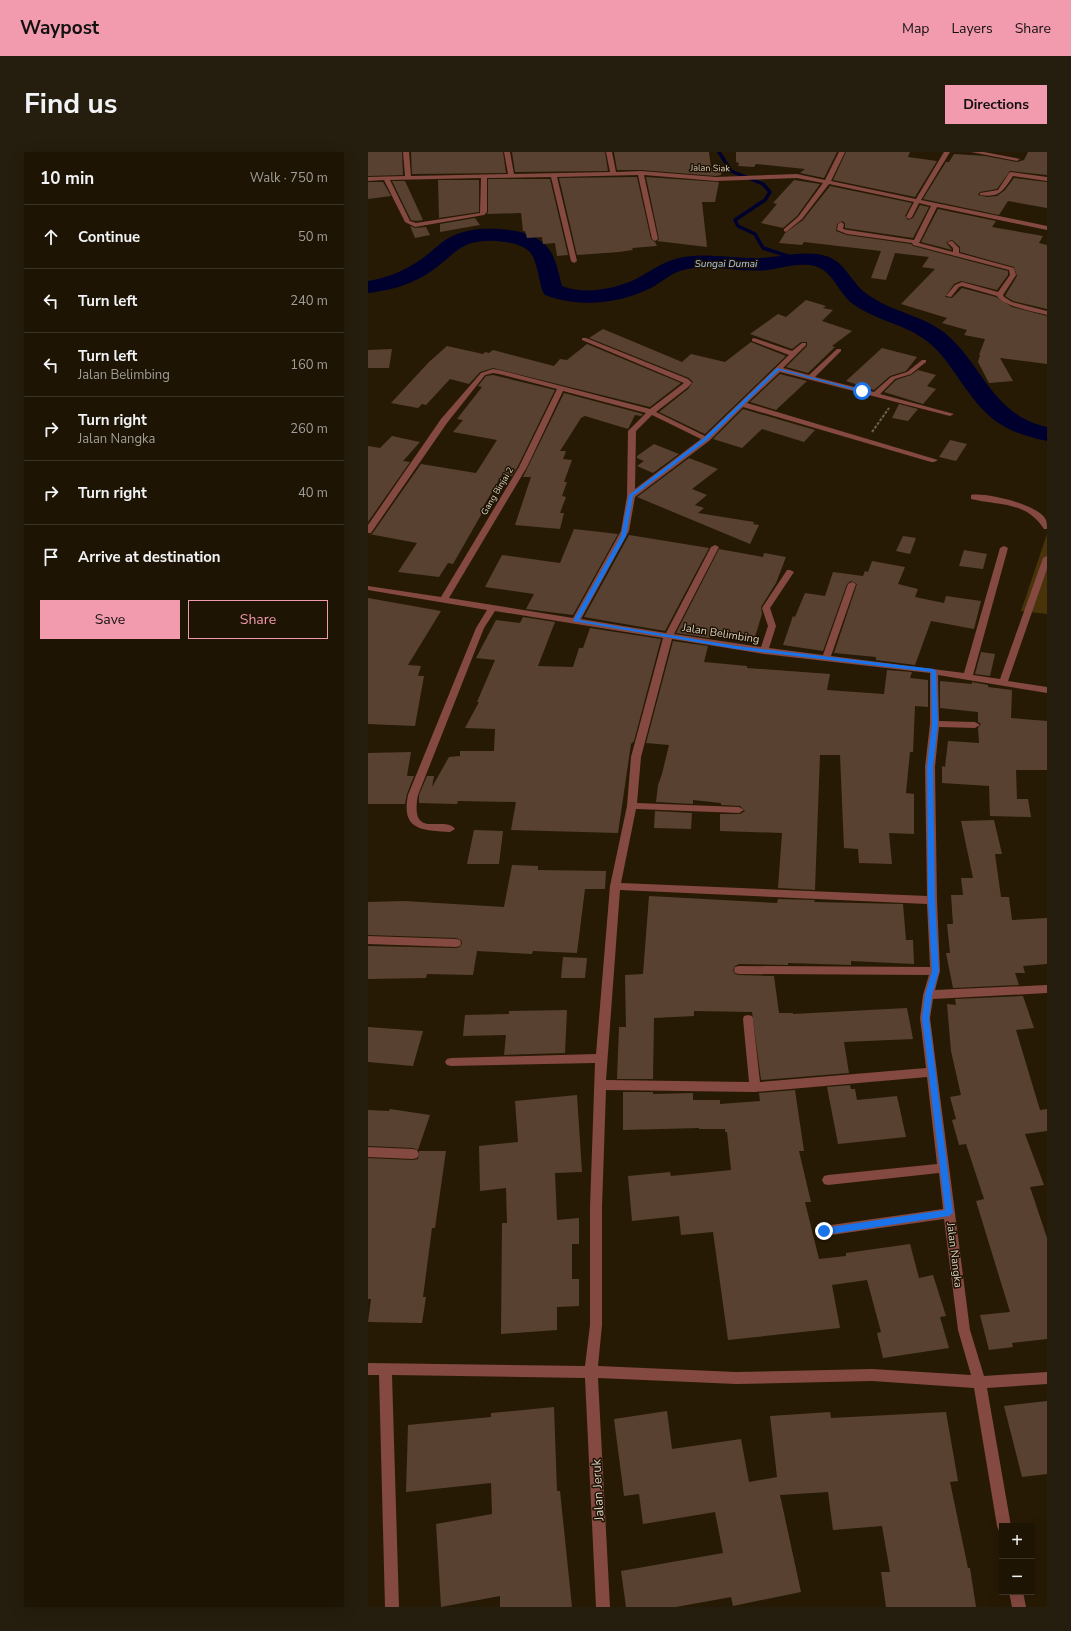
<!DOCTYPE html>
<meta charset="utf-8">
<style>
:root{--surface:#1d1403;--page:#251d0d;--text:#f1f3f6;--muted:#a09e9a;--line:#3b3325;--accent:#f29aae}
body{margin:0;font-family:"Nunito Sans",sans-serif;background:var(--page);color:var(--text)}
.controls{position:absolute;right:12px;bottom:12px;display:grid;overflow:hidden;border-radius:0px;box-shadow:0 4px 16px #0002}
.controls button{width:36px;height:36px;display:grid;place-items:center;padding:0;border:0;border-bottom:1px solid var(--line);background:var(--surface);color:var(--text);font:20px sans-serif}
.stop{position:absolute;width:12px;height:12px;margin:-9px;border:3px solid #1a73e8;border-radius:50%;background:#fff}
.stop.end{background:#1a73e8;border-color:#fff;box-shadow:0 1px 4px #0008}
.list{margin:0;padding:0;list-style:none}
h2{display:flex;justify-content:space-between;align-items:center;height:52px;margin:0;padding:0 16px;font-size:17px}
h2 small{font-size:13px;font-weight:400;color:var(--muted)}
.list li{display:grid;grid-template-columns:26px 1fr auto;gap:12px;align-items:center;box-sizing:border-box;height:64px;padding:0 16px;border-top:1px solid var(--line)}
.list b{display:block;font-size:15px;white-space:nowrap}
.list p{margin:0;font-size:13px;white-space:nowrap;color:var(--muted)}
.list em{font-size:13px;font-style:normal;color:var(--muted)}
.actions{display:flex;gap:8px;padding:12px 16px}
.actions a{flex:1;padding:9px 0;border:1px solid var(--accent);border-radius:0px;text-align:center;font-size:14px;color:var(--accent)}
.actions .main{background:var(--accent);color:#111}
.icon{flex:none;width:22px;height:22px;fill:none;stroke:currentColor;stroke-width:2;stroke-linecap:round;stroke-linejoin:round}
.map{position:relative;flex:none;width:679px;height:1455px;overflow:hidden;border-radius:0px}
header{display:flex;align-items:center;gap:24px;box-sizing:border-box;height:56px;padding:0 20px;background:var(--accent);color:#111}
header strong{font-size:19px}
nav{display:flex;gap:22px;margin-inline-start:auto;font-size:14px}
.intro{display:flex;align-items:center;justify-content:space-between;box-sizing:border-box;height:96px;padding:0 24px}
h1{margin:0;font-size:28px}
.button{padding:10px 18px;border-radius:0px;background:var(--accent);color:#111;font-size:14px;font-weight:700}
main{display:flex;gap:24px;padding:0 24px}
aside{flex:1;background:var(--surface);border-radius:0px;box-shadow:0 4px 16px #0002}
.map>svg:first-child{display:block}
.green{fill:#48330a}
.lines{fill:none;stroke-linecap:round;stroke-linejoin:round}
.stream{stroke:#00002e;stroke-width:3.5}
.river{fill:#00002e;fill-rule:evenodd}
.building{fill:#584130}
.path{stroke:#6b604d;stroke-width:2;stroke-dasharray:3 1.5;stroke-linecap:butt}
.minor{fill:#844941;fill-rule:evenodd}
.route{fill:#1a73e8}
.labels{text-anchor:middle;stroke-width:3;stroke-linejoin:round;paint-order:stroke}
.far-street-label{font-size:9px;fill:#d8d0c2;stroke:#1d1100}
.far-water-label{font-size:10px;font-style:italic;fill:#acc8ee;stroke:#1d1100}
.street-label{font-size:11px;fill:#d8d0c2;stroke:#1d1100}
.near-street-label{font-size:13px;fill:#d8d0c2;stroke:#1d1100}
</style>
<header>
<strong>Waypost</strong>
<nav><a>Map</a><a>Layers</a><a>Share</a></nav>
</header>
<div class="intro"><h1>Find us</h1><a class="button">Directions</a></div>
<main>
<aside>
<h2>10 min<small>Walk · 750 m</small></h2>
<ul class="list">
<li><svg class="icon" aria-label="ahead" viewBox="0 0 24 24"><path d="M12 20V5M6 11l6-6 6 6"/></svg><div><b>Continue</b></div><em>50 m</em></li>
<li><svg class="icon" aria-label="left" viewBox="0 0 24 24"><path d="M17 20v-9H6M10 6l-5 5 5 5"/></svg><div><b>Turn left</b></div><em>240 m</em></li>
<li><svg class="icon" aria-label="left" viewBox="0 0 24 24"><path d="M17 20v-9H6M10 6l-5 5 5 5"/></svg><div><b>Turn left</b><p>Jalan Belimbing</p></div><em>160 m</em></li>
<li><svg class="icon" aria-label="right" viewBox="0 0 24 24"><path d="M7 20v-9h11M14 6l5 5-5 5"/></svg><div><b>Turn right</b><p>Jalan Nangka</p></div><em>260 m</em></li>
<li><svg class="icon" aria-label="right" viewBox="0 0 24 24"><path d="M7 20v-9h11M14 6l5 5-5 5"/></svg><div><b>Turn right</b></div><em>40 m</em></li>
<li><svg class="icon" aria-label="arrive" viewBox="0 0 24 24"><path d="M6 21V4h12l-3 4 3 4H6"/></svg><div><b>Arrive at destination</b></div></li>
</ul>
<div class="actions"><a class="main">Save</a><a>Share</a></div>
</aside>
<div class="map">
<svg width="679" height="1455" viewBox="0 0 679 1455">
<rect width="100%" height="100%" fill="#271a04"/>
<!-- green -->
<polygon class="green" points="679,382 679,462 653,459"/>
<g class="lines">
<!-- stream -->
<polyline class="stream" points="351,0 363,19 395,32 402,40 397,48 367,68 370,74 387,82 395,96 432,108"/>
<!-- river -->
<path class="river" d="M 111,77 C 135,76 171,77 184,102 C 189,112 191,123 194,134 C 216,143 247,137 268,127 C 283,119 294,110 311,106 C 338,100 365,107 392,106 C 415,105 436,98 458,104 C 478,110 483,131 499,142 C 523,160 554,163 577,181 C 615,213 624,263 679,275 L 679,289 C 632,279 618,266 591,227 C 582,214 573,200 560,190 C 538,172 508,169 485,152 C 471,142 465,119 447,114 C 432,110 414,116 399,118 C 371,121 342,111 315,118 C 303,121 294,130 283,136 C 251,152 211,156 177,143 L 174,138 C 171,127 169,109 162,100 C 155,93 145,91 137,90 C 86,83 87,109 50,127 C 35,135 17,139 0,141 L 0,129 C 18,126 34,120 49,110 C 76,92 75,82 111,77 Z"/>
</g>
<!-- building -->
<g class="building">
<polygon points="0,0 34,0 35,23 0,24"/>
<polygon points="43,0 135,0 138,21 44,22"/>
<polygon points="144,0 237,0 240,19 147,20"/>
<polygon points="246,0 341,0 343,16 354,16 353,23 348,24 273,18 249,18"/>
<polygon points="368,0 469,0 456,26 432,21 437,17 388,12 386,15 370,14 371,11 368,10"/>
<polygon points="478,0 542,0 540,5 569,9 547,45 465,28"/>
<polygon points="660,0 679,0 679,23 642,19 629,37 612,40 610,43 619,45 629,44 637,38 646,26 679,30 679,56 640,49 631,63 555,47 578,10 581,10 586,2 617,4 649,10 656,8"/>
<polygon points="269,25 283,87 287,90 289,94 264,96 265,98 251,100 209,103 191,26"/>
<polygon points="278,25 351,30 347,50 334,50 339,95 289,89 291,87"/>
<polygon points="120,27 182,27 200,103 189,104 187,91 175,92 174,85 159,86 157,79 155,79 153,61 119,62 120,60"/>
<polygon points="70,28 111,28 111,60 71,66"/>
<polygon points="426,28 452,32 429,64 415,76 393,71 409,52 405,51"/>
<polygon points="24,29 37,29 55,68 48,69 43,68"/>
<polygon points="0,30 15,30 23,44 0,47"/>
<polygon points="462,34 544,51 537,64 540,68 545,66 552,53 561,55 545,86 477,76 477,71 474,69 469,72 468,79 479,83 543,92 545,94 640,119 640,123 629,138 593,129 586,132 577,145 584,146 594,136 628,145 644,155 679,164 679,212 632,206 645,229 621,231 610,210 612,203 611,203 617,187 596,183 599,178 574,171 579,166 533,152 567,117 554,115 561,105 527,101 518,128 503,126 513,99 436,90 434,93 411,91 417,81 435,68"/>
<polygon points="570,57 628,69 624,75 675,84 671,91 679,93 679,157 645,149 637,144 649,124 646,115 592,100 592,95 584,88 578,90 584,98 553,90"/>
<polygon points="107,66 112,73 72,80 72,72"/>
<polygon points="42,74 47,76 58,75 62,83 47,86"/>
<polygon points="438,148 458,154 455,156 465,158 454,169 484,179 464,194 467,195 440,221 418,215 439,194 439,190 433,190 424,197 382,182 410,162 418,165"/>
<polygon points="235,177 314,210 323,202 357,210 383,190 418,204 337,282 291,260 320,237 325,230 321,226 221,186"/>
<polygon points="219,192 313,231 282,255 125,216 112,220 101,232 82,227 58,253 54,252 50,256 23,251 61,210 79,194 115,202 117,200 121,201 125,198 186,214 192,207 199,208"/>
<polygon points="514,196 549,205 538,219 522,224 506,238 478,229"/>
<polygon points="24,197 21,216 0,216 0,198"/>
<polygon points="550,218 568,223 559,234 568,237 555,252 516,240 528,228 543,223"/>
<polygon points="412,222 439,229 408,258 382,250"/>
<polygon points="125,223 187,238 150,314 144,324 134,323 115,355 117,356 85,412 80,411 71,425 30,420 49,391 1,382 4,382 53,312 108,321 129,288 85,280 95,268 89,267 114,235 110,234 118,224"/>
<polygon points="196,241 275,262 273,264 267,263 260,277 217,264 213,266 192,299 198,299 195,307 204,308 196,330 199,330 194,344 198,345 192,361 196,361 192,377 147,373 163,325 155,325"/>
<polygon points="531,252 550,257 540,269 524,266"/>
<polygon points="375,257 447,278 436,290 394,277 374,296 345,287"/>
<polygon points="24,284 52,290 35,309 42,310 0,370 0,294 12,296"/>
<polygon points="582,288 599,292 588,309 571,305"/>
<polygon points="286,292 311,302 285,321 269,314 276,309 269,306 269,304"/>
<polygon points="321,306 350,317 324,337 339,343 327,353 336,356 330,361 386,370 385,372 391,373 382,392 269,345"/>
<polygon points="206,377 250,382 205,463 158,457 166,442 117,435 134,403 192,411"/>
<polygon points="261,383 341,396 297,479 216,465"/>
<polygon points="535,384 548,386 542,402 528,399"/>
<polygon points="351,397 395,405 396,401 418,405 408,431 393,455 394,462 386,488 343,481 342,486 308,481"/>
<polygon points="596,398 619,402 615,417 591,414"/>
<polygon points="504,409 537,415 530,432 550,437 547,445 576,451 578,444 613,449 606,477 563,469 547,513 508,508 508,505 466,501 489,432 483,429 479,432 455,499 415,493 425,464 427,465 437,441 457,444 465,420 495,424 497,419 500,420"/>
<polygon points="0,446 73,459 40,513 53,514 50,524 56,524 47,574 0,572"/>
<polygon points="155,465 187,470 170,514 205,515 211,496 215,496 222,476 293,487 266,589 263,592 250,681 143,678 148,650 90,649 89,652 51,651 51,643 59,624 66,624 64,635 81,605 92,604 92,599 126,599 127,577 97,576 111,550 109,550 127,508 108,506 128,468 152,471"/>
<polygon points="305,489 340,494 336,510 379,514 379,516 462,522 459,538 516,542 519,518 544,520 542,526 560,528 560,555 547,554 545,600 542,600 538,641 546,642 546,682 521,681 524,712 491,711 490,697 476,696 472,603 452,603 447,738 410,736 414,681 352,679 352,662 372,662 377,659 372,654 353,653 353,651 325,648 325,652 288,650 290,633 294,622 301,593 278,591"/>
<polygon points="613,500 627,502 622,524 607,522"/>
<polygon points="572,529 604,532 604,530 620,533 620,535 644,538 643,566 679,569 679,618 648,618 649,647 660,647 663,665 622,664 621,634 574,631 574,614 577,615 580,589 611,591 610,576 613,572 610,570 610,560 572,556"/>
<polygon points="43,600 39,624 46,624 39,642 37,652 0,652 0,601"/>
<polygon points="287,659 324,661 323,677 286,676"/>
<polygon points="626,668 634,702 627,702 633,745 641,745 644,768 679,766 679,812 655,814 657,821 647,821 651,833 585,836 578,801 582,801 579,772 585,772 583,743 595,743 593,726 605,726 593,669"/>
<polygon points="106,678 135,679 131,712 99,712"/>
<polygon points="144,713 170,714 170,718 238,719 237,737 217,737 209,801 165,799 164,802 109,799 105,823 59,822 58,826 0,827 0,794 88,796 92,795 94,791 93,788 88,786 0,783 0,750 36,749 136,755"/>
<polygon points="281,744 409,751 410,747 447,748 446,750 535,752 538,788 545,788 546,812 483,809 483,813 420,811 420,813 371,812 367,814 365,818 367,822 371,823 406,824 411,861 425,861 425,862 539,856 545,887 476,890 481,921 393,928 384,860 326,859 326,864 286,866 285,927 249,927 251,875 258,875 257,823 275,822"/>
<polygon points="195,805 219,806 217,826 193,826"/>
<polygon points="655,844 666,876 648,878 672,958 679,957 679,979 657,982 676,1033 662,1035 679,1086 679,1187 644,1191 645,1195 621,1198 612,1163 642,1160 608,1049 616,1047 598,992 591,993 584,968 588,967 582,945 593,943 583,899 579,852 588,853 587,847"/>
<polygon points="199,858 197,901 136,903 138,883 95,884 97,863 141,862 141,859"/>
<polygon points="0,875 55,879 45,914 0,910"/>
<polygon points="482,933 483,937 487,937 489,948 529,944 538,985 470,992 459,935"/>
<polygon points="427,938 436,999 431,999 443,1050 437,1050 451,1107 478,1104 478,1101 542,1092 551,1126 565,1123 578,1164 572,1165 581,1196 515,1206 509,1181 513,1180 499,1128 464,1133 472,1176 360,1188 345,1080 313,1083 311,1064 264,1069 260,1024 302,1020 303,1024 363,1018 359,980 357,980 357,977 331,977 331,976 255,978 255,940 285,940 285,942 325,941 325,948 352,948 352,952 392,949 391,941"/>
<polygon points="209,943 214,1020 187,1021 189,1068 211,1066 211,1092 204,1092 204,1127 211,1127 211,1154 189,1155 189,1178 133,1182 134,1071 139,1071 138,1036 112,1039 111,994 150,990 147,949"/>
<polygon points="22,957 62,963 50,998 45,996 0,994 0,958 21,959"/>
<polygon points="51,999 78,999 67,1076 64,1076 55,1145 58,1145 54,1171 0,1170 3,1147 0,1147 0,1006 45,1008 50,1007"/>
<polygon points="679,1249 679,1322 654,1325 636,1254"/>
<polygon points="186,1255 189,1339 192,1339 204,1455 132,1455 132,1444 73,1455 68,1372 124,1362 123,1331 38,1340 40,1273 123,1265 123,1261"/>
<polygon points="299,1259 304,1297 373,1287 381,1330 409,1325 402,1264 462,1260 463,1266 578,1260 590,1329 582,1330 600,1416 602,1416 608,1455 518,1455 513,1420 522,1420 514,1374 465,1378 460,1340 412,1343 433,1440 365,1454 363,1445 308,1455 258,1455 253,1419 355,1401 347,1360 275,1372 271,1342 256,1344 246,1267"/>
</g>
<g class="lines">
<!-- path -->
<polyline class="path" points="504,280 521,256"/>
<!-- minor -->
<g class="minor">
<path d="M 35,0 L 41,0 L 43,24 L 140,22 L 136,0 L 142,0 L 146,22 L 242,20 L 238,0 L 244,0 L 248,20 L 273,19 L 348,25 L 429,22 L 457,28 L 471,0 L 477,0 L 463,29 L 548,47 L 576,0 L 582,0 L 553,48 L 679,74 L 679,78 L 569,55 L 551,91 L 585,100 L 585,96 L 579,90 L 584,89 L 591,96 L 591,101 L 646,116 L 648,123 L 635,143 L 636,145 L 644,150 L 679,159 L 679,163 C 668,160 634,154 629,144 L 594,134 L 591,135 L 583,145 L 578,144 L 587,133 L 594,130 L 630,140 L 642,123 L 641,118 L 545,93 L 544,91 L 479,82 L 469,78 L 470,72 L 473,70 L 476,72 L 475,77 L 480,78 L 546,88 L 563,54 L 551,51 L 544,65 L 541,67 L 538,65 L 546,50 L 461,32 L 434,67 L 418,80 L 416,79 L 416,77 L 430,65 L 455,31 L 429,26 L 348,29 L 276,23 L 290,87 L 287,89 L 284,87 L 270,23 L 189,25 L 209,109 L 206,111 L 203,109 L 183,25 L 119,26 L 119,60 L 116,63 L 47,75 L 37,70 L 16,28 L 0,29 L 0,25 L 37,24 ZM 113,26 L 112,61 L 48,71 L 42,69 L 22,28 Z"/>
<polygon points="603,0 616,0 652,7 649,9"/>
<path d="M 643,20 L 679,25 L 679,29 L 645,24 C 635,39 632,46 612,43 L 612,41 L 630,38 L 641,21 Z"/>
<path d="M 214,186 L 218,186 L 320,227 L 324,231 L 319,236 L 288,260 L 337,284 L 421,203 L 384,189 L 384,187 L 386,186 L 424,199 L 434,191 L 438,191 L 438,193 L 415,216 L 441,223 L 469,197 L 473,197 L 473,199 L 447,225 L 506,240 L 523,225 L 539,220 L 554,208 L 558,208 L 558,210 L 543,222 L 527,227 L 512,242 L 586,262 L 582,264 L 412,220 L 379,251 L 570,308 L 566,310 L 563,310 L 375,255 L 341,289 L 267,345 L 261,379 L 213,467 L 298,481 L 343,395 L 347,393 L 351,395 L 306,482 L 393,495 L 400,474 L 394,456 L 419,418 L 422,418 L 426,420 L 402,456 L 408,474 L 401,496 L 455,503 L 480,432 L 484,430 L 488,432 L 463,504 L 596,521 L 632,396 L 636,394 L 640,396 L 605,523 L 632,527 L 675,406 L 679,404 L 679,417 L 640,529 L 679,535 L 679,541 L 570,523 L 571,569 L 607,570 L 612,573 L 607,576 L 571,575 L 567,615 L 569,748 L 572,819 L 567,838 L 679,833 L 679,841 L 565,847 L 562,866 L 602,1178 L 616,1224 L 679,1220 L 679,1232 L 619,1236 L 643,1374 L 634,1374 L 634,1380 L 631,1379 L 629,1374 L 606,1236 L 504,1229 L 368,1232 L 230,1226 L 242,1455 L 228,1455 L 217,1226 L 24,1223 L 31,1455 L 17,1455 L 11,1223 L 0,1223 L 0,1211 L 217,1214 L 222,1173 L 222,1055 L 227,911 L 83,914 L 79,913 L 77,910 L 79,907 L 83,906 L 228,902 L 242,734 L 259,654 L 263,605 L 295,486 L 127,459 L 116,476 L 50,643 C 41,690 77,662 87,677 L 82,680 C 53,678 33,678 40,643 L 108,476 L 119,458 L 0,438 L 0,434 L 73,445 L 151,315 L 189,237 L 131,222 L 125,221 L 117,223 L 79,271 L 3,381 L 0,381 L 0,373 L 73,267 L 113,221 L 125,217 L 131,218 L 282,257 L 316,231 L 214,188 ZM 195,239 L 278,261 L 260,279 L 259,344 L 253,379 L 205,466 L 81,446 L 159,315 ZM 284,263 L 333,287 L 267,337 L 268,279 ZM 304,487 L 396,502 L 562,521 L 562,572 L 557,615 L 559,744 L 253,731 L 268,657 L 371,661 L 376,658 L 371,655 L 269,651 L 273,605 ZM 252,738 L 559,752 L 562,815 L 371,814 L 367,815 L 366,818 L 367,821 L 371,822 L 561,823 L 555,843 L 552,866 L 558,916 L 392,930 L 385,867 L 384,864 L 380,863 L 376,864 L 375,867 L 381,930 L 238,928 ZM 559,925 L 569,1012 L 460,1023 L 456,1024 L 454,1028 L 456,1032 L 460,1033 L 571,1021 L 575,1057 L 456,1074 L 452,1075 L 450,1079 L 452,1083 L 456,1084 L 576,1067 L 590,1178 L 603,1223 L 504,1217 L 368,1220 L 230,1214 L 234,1173 L 234,1055 L 238,938 L 387,940 Z"/>
<path d="M 603,343 C 618,340 672,353 678,368 C 679,371 679,374 679,377 L 676,377 C 658,349 632,354 603,347 Z"/>
<polygon points="0,784 88,787 92,788 93,791 92,794 88,795 0,792"/>
<polygon points="0,995 45,997 49,998 51,1002 49,1006 45,1007 0,1005"/>
<polygon points="641,1440 655,1440 658,1455 644,1455"/>
</g>
</g>
<!-- route -->
<polygon class="route" points="409,216 496,239 494,240 411,218 339,288 265,344 258,384 211,468 369,494 566,517 568,519 570,572 565,615 567,748 571,819 564,843 561,866 585,1061 581,1064 456,1083 452,1079 456,1076 577,1058 554,866 557,843 564,819 560,748 559,615 564,572 563,520 369,497 205,469 253,384 261,343 336,286"/>
<g class="labels">
<!-- far-street labels -->
<g class="far-street-label">
<text transform="translate(342 16) rotate(1)" y="3">Jalan Siak</text>
<text transform="translate(129 339) rotate(-59)" y="3">Gang Binjai 2</text>
</g>
<!-- far-water labels -->
<g class="far-water-label">
<text x="358" y="115">Sungai Dumai</text>
</g>
<!-- street labels -->
<g class="street-label">
<text transform="translate(353 481) rotate(9)" y="4">Jalan Belimbing</text>
<text transform="translate(587 1103) rotate(83)" y="4">Jalan Nangka</text>
</g>
<!-- near-street labels -->
<g class="near-street-label">
<text transform="translate(229 1338) rotate(-93)" y="5">Jalan Jeruk</text>
</g>
</g>
</svg>
<div class="controls">
<button>+</button>
<button>−</button>
</div>
<div class="stop" style="left:494px;top:239px"></div>
<div class="stop end" style="left:456px;top:1079px"></div>
</div>
</main>
